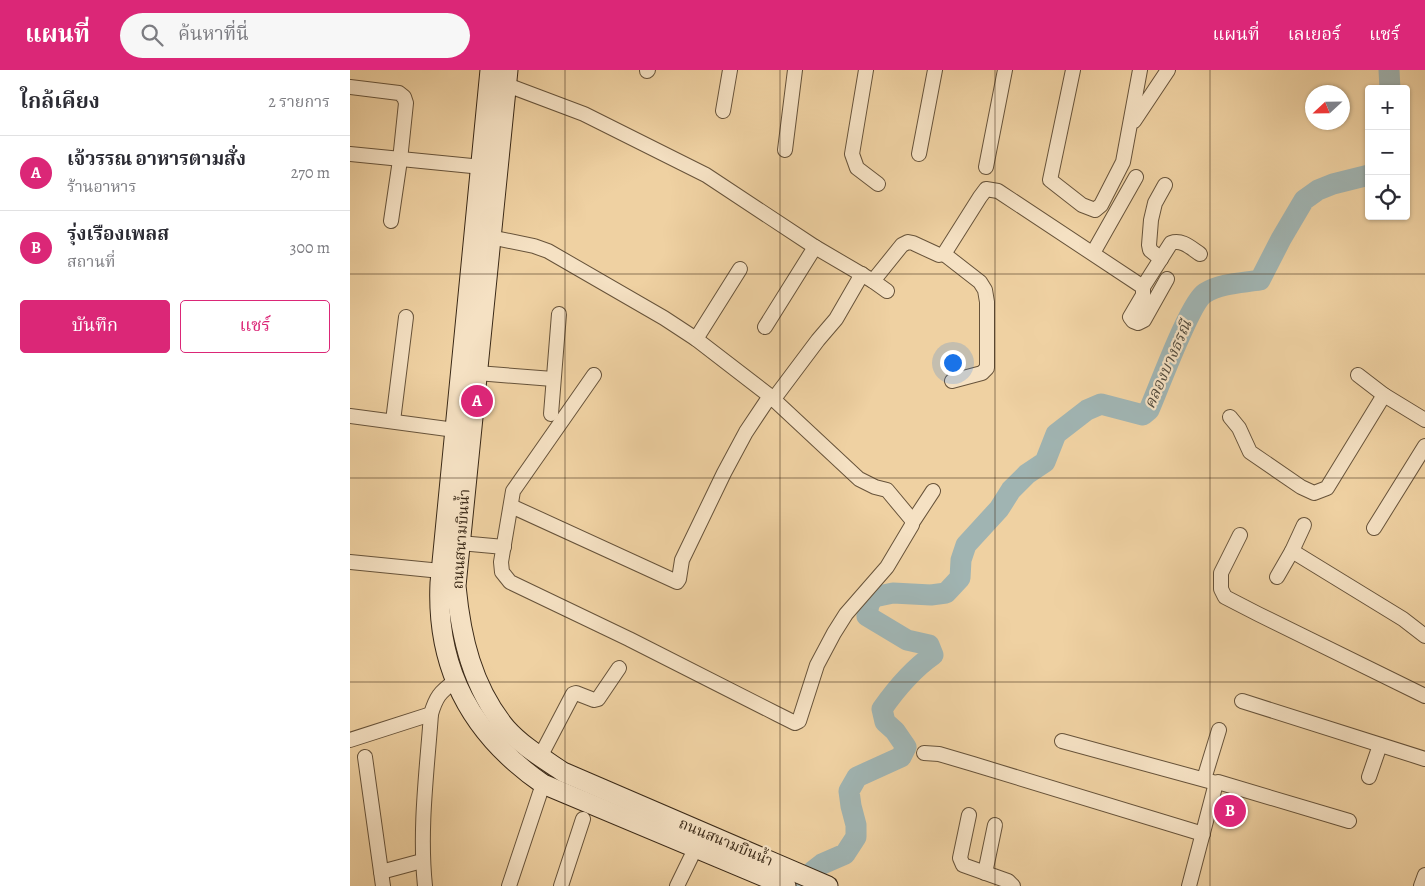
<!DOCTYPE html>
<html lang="th">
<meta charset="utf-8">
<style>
:root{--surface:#fff;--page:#f7f7f7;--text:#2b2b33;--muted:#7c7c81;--line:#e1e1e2;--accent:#db2777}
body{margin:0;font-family:Alegreya,"Noto Serif Thai",serif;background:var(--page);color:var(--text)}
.controls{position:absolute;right:15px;top:15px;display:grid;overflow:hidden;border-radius:5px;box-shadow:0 1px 4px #0004}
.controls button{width:45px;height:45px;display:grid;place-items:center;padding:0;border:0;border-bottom:1px solid var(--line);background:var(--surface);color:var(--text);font:25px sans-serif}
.compass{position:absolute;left:955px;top:15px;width:45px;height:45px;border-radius:50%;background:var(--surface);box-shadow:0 1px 4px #0004;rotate:248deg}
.you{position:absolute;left:602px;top:292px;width:18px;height:18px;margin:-12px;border:4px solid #fff;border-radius:50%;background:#1a73e8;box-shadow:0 0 0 8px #1a73e833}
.badge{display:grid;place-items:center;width:32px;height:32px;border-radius:50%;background:var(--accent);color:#fff;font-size:16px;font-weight:700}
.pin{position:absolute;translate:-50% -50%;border:2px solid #fff;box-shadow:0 1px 5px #0006}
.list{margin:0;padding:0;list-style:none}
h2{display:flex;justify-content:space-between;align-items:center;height:65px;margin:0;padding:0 20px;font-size:21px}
h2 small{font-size:16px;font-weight:400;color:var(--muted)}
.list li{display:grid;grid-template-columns:32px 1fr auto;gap:15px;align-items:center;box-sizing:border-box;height:75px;padding:0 20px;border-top:1px solid var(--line)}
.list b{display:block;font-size:19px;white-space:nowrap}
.list p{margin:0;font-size:16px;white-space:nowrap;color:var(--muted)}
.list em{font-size:16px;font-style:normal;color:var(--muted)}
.actions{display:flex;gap:10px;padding:15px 20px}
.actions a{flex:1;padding:11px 0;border:1px solid var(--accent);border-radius:5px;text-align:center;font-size:18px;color:var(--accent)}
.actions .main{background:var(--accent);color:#fff}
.icon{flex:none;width:28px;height:28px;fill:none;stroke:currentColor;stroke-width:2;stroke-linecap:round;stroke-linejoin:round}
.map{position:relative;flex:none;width:1075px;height:816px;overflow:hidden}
header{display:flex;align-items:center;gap:30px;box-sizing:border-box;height:70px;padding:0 25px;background:var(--accent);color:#fff}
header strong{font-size:24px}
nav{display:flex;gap:28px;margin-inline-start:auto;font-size:18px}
.search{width:350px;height:45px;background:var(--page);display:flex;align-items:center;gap:12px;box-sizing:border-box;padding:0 18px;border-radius:28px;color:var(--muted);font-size:19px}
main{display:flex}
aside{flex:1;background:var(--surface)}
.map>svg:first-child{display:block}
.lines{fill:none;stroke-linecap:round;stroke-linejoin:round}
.river{stroke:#a0b4b2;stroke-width:21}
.minor-casing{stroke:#67533a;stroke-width:16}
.secondary-casing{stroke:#3a2917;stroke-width:21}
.minor{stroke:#f5e1c3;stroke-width:14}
.secondary{stroke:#f5e1c3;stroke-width:19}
.grid{fill:none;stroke:#3a2917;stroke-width:1;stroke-opacity:0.55}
.labels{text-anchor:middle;stroke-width:4.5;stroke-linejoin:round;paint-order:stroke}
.street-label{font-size:15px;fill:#3a2917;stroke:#f5e1c3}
.water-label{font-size:16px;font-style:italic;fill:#544c3e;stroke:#f5e1c3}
</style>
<header>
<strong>แผนที่</strong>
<div class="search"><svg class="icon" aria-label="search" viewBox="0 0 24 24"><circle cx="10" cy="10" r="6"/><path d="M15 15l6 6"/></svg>ค้นหาที่นี่</div>
<nav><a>แผนที่</a><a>เลเยอร์</a><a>แชร์</a></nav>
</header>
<main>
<aside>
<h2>ใกล้เคียง<small>2 รายการ</small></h2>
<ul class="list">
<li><span class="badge">A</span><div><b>เจ้วรรณ อาหารตามสั่ง</b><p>ร้านอาหาร</p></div><em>270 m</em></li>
<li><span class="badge">B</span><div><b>รุ่งเรืองเพลส</b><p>สถานที่</p></div><em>300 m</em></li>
</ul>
<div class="actions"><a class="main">บันทึก</a><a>แชร์</a></div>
</aside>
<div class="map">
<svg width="1075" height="816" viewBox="0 0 1075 816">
<rect width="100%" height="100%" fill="#efd1a2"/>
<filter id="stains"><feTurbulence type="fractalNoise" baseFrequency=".004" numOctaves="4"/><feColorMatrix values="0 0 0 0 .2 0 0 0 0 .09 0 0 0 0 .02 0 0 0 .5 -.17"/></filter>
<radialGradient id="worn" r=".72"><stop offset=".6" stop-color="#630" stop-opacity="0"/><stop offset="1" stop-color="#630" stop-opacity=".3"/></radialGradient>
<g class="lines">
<!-- river -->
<g class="river">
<polyline points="1039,0 1040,19"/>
<path d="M 456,816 L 463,801 L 472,794 L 495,784 L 506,767 L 506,755 L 501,736 L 499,721 L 507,707 L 551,687 L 556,677 L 545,661 L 535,652 L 532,639 C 546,619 563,599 583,585 L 579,575 L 557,570 L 517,546 L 519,534 L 524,527 L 543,523 L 581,525 L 596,523 L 610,508 L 611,490 L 616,475 L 649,439 L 661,420 L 677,404 L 695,392 L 706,364 L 737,340 L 751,334 L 793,345 L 799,340 C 808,320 840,232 855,223 C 871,213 892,213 910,210 L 931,169 L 954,130 L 968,120 L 983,114 L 1019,105"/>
</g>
<!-- minor casing -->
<g class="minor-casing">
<g id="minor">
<polyline points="516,0 502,84 507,98 528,114"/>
<polyline points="723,0 700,110 732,135 745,140 751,135 773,92 790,0"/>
<polyline points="297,1 298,0"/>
<polyline points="157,15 234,44 356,105 465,177 523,211 537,221"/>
<polyline points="0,17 49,23 54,27 56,33 50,90 41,151"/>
<polyline points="373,41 380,0"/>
<polyline points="784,51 818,0"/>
<polyline points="435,80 445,0"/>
<polyline points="0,84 132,97"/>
<polyline points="569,84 585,0"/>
<polyline points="636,97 655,0"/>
<polyline points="140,167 184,176 198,181 314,248 346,269 420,326 509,409 525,417 537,420 562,450 562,455 537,497 496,544 484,563 467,595 449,651 445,653 427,644 279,569 160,512 152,502 151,492 163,421 244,305"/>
<polyline points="743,183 786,107"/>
<polyline points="594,184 630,212 635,220 637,232 637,298 632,303 602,311"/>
<polyline points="811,189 800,180 799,175 801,150 805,133 815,115"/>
<polyline points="523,211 552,175 558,172 563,173 589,185 594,184 630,127 636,119 648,121 793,217 793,225 780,247 783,251 788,253 794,250 817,209"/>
<path d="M 793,217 L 821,173 C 832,169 841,178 850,184"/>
<polyline points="415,257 465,177"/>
<polyline points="346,269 390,199"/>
<polyline points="127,303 203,309"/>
<polyline points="1008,305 1034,325 1075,350"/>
<polyline points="423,330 468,270 486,249 512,204"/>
<polyline points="201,344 209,244"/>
<polyline points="0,346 105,360"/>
<polyline points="880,347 889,358 900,382 951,417 964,423 977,418 1034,325"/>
<polyline points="43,351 56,247"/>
<polyline points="161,436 327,512 329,509 332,490 374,403 396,362 420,326"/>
<polyline points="562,453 583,421"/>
<polyline points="1024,458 1075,376"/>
<polyline points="890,465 871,503 871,519 875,527 908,544 1075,626"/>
<polyline points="110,473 154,477"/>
<polyline points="942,481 954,455"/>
<polyline points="0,492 91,501"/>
<polyline points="927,507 942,481 1053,549 1075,566"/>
<polyline points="892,631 1075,689"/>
<polyline points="0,670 81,644"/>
<polyline points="712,671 866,713 868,712 999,751"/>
<polyline points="574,683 589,684 623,694 853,764"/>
<polyline points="15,687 33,816"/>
<polyline points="190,687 223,624 226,623 244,630 248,629 269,598"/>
<polyline points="1019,707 1030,675"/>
<polyline points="854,709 869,660"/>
<polyline points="619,745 610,788 613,795 658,811 663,816"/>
<polyline points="31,802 72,791"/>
<polyline points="635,803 645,755"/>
<path d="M 75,816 C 69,759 77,701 81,644 C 86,627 90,622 104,612"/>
<polyline points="159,816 193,714"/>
<polyline points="211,816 233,749"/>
<polyline points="327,816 346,777"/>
<polyline points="839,816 866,713"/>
<polyline points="1071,816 1075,805"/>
</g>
</g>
<!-- secondary casing -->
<g class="secondary-casing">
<g id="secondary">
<path d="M 140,0 L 90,513 C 86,600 122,665 193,714 L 436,816"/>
<path d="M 158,0 L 106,516 C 111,567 122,617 156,658 C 172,676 194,689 213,702 L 478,816"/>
</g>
</g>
<!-- minor -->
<use href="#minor" class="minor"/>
<!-- secondary -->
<use href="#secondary" class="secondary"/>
</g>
<!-- grid -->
<path class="grid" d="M 215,0 L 215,816M 430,0 L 430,816M 645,0 L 645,816M 860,0 L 860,816M 0,204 L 1075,204M 0,408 L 1075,408M 0,612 L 1075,612"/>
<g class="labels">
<!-- street labels -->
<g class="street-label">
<text transform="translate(111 469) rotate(-86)" y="5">ถนนสนามบินน้ำ</text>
<text transform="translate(376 772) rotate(23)" y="5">ถนนสนามบินน้ำ</text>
</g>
<!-- water labels -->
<g class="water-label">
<text transform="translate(817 294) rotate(-66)" y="6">คลองบางธรณี</text>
</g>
</g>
<rect width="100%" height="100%" filter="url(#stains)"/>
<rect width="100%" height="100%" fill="url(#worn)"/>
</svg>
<div class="controls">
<button>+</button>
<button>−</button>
<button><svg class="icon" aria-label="locate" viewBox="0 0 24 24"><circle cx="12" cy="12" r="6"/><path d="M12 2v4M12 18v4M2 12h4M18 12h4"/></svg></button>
</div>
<svg class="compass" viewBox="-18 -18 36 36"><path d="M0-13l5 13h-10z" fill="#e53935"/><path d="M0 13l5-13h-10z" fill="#7c7c81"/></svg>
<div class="you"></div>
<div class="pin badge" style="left:127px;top:331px">A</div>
<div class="pin badge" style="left:880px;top:741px">B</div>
</div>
</main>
